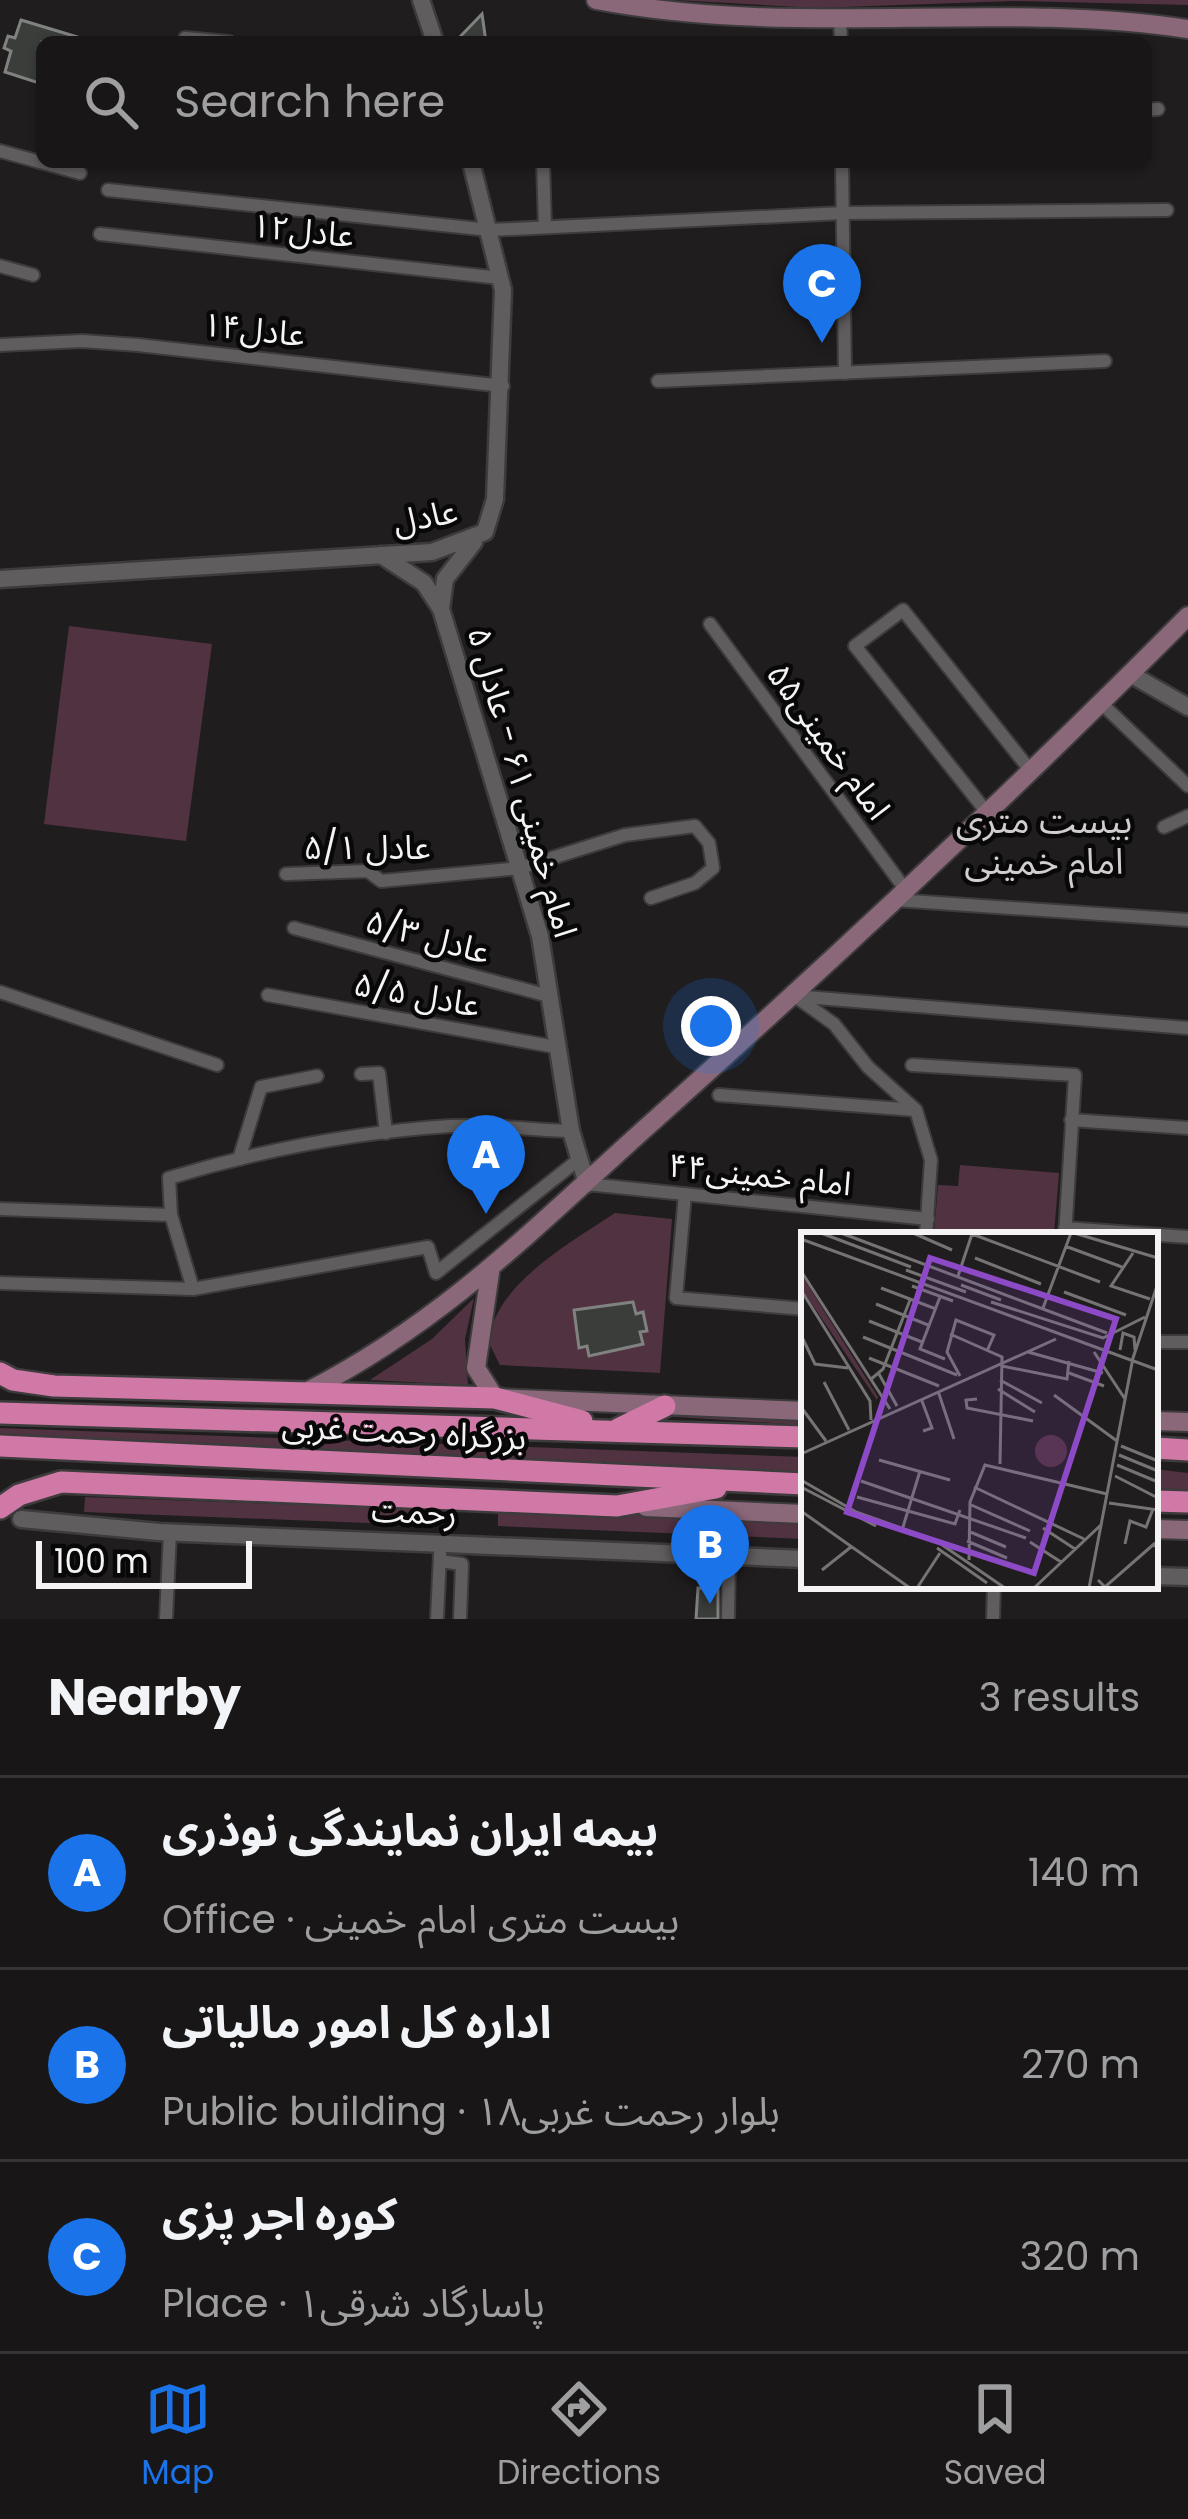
<!DOCTYPE html>
<meta charset="utf-8">
<style>
:root{--surface:#181616;--page:#211f1f;--text:#f1f3f6;--muted:#9f9fa1;--line:#363535;--accent:#1a73e8}
body{margin:0;font-family:Poppins,"Noto Sans Arabic",sans-serif;background:var(--page);color:var(--text)}
.scale{position:absolute;left:36px;bottom:30px;width:216px;box-sizing:border-box;padding-left:12px;border:6px solid #f5f3f4;border-top:0;font-size:33px;line-height:42px;white-space:nowrap;color:#f5f3f4;-webkit-text-stroke:9px #090808;paint-order:stroke}
.you{position:absolute;left:711px;top:1026px;width:42px;height:42px;margin:-30px;border:9px solid #fff;border-radius:50%;background:#1a73e8;box-shadow:0 0 0 18px #1a73e833}
.badge{display:grid;place-items:center;width:78px;height:78px;border-radius:50%;background:var(--accent);color:#fff;font-size:39px;font-weight:700}
.pin{position:absolute;translate:-50% -99px;filter:drop-shadow(0 3px 6px #0008)}
.pin::after{content:'';position:absolute;top:63px;width:42px;height:36px;background:inherit;clip-path:polygon(0 0,100% 0,50% 100%)}
.list{margin:0;padding:0;list-style:none}
h2{display:flex;justify-content:space-between;align-items:center;height:156px;margin:0;padding:0 48px;font-size:51px}
h2 small{font-size:39px;font-weight:400;color:var(--muted)}
.list li{display:grid;grid-template-columns:78px 1fr auto;gap:36px;align-items:center;box-sizing:border-box;height:192px;padding:0 48px;border-top:3px solid var(--line)}
.list b{display:block;font-size:45px;white-space:nowrap}
.list p{margin:0;font-size:39px;white-space:nowrap;color:var(--muted)}
.list em{font-size:39px;font-style:normal;color:var(--muted)}
.icon{flex:none;width:66px;height:66px;fill:none;stroke:currentColor;stroke-width:2;stroke-linecap:round;stroke-linejoin:round}
.map{position:relative;flex:none;width:1188px;height:1619px;overflow:hidden}
.search{position:absolute;background:var(--surface);box-shadow:0 3px 9px #0004;left:36px;right:36px;top:36px;height:132px;display:flex;align-items:center;gap:30px;box-sizing:border-box;padding:0 42px;border-radius:18px;color:var(--muted);font-size:45px}
.sheet{height:732px;background:var(--surface)}
nav{display:flex;justify-content:space-around;align-items:center;box-sizing:border-box;height:168px;border-top:3px solid var(--line);background:var(--surface);font-size:33px;color:var(--muted)}
nav a{display:grid;justify-items:center;gap:6px}
nav .on{color:var(--accent)}
.map>svg:first-child{display:block}
.green{fill:#503241}
.building{fill:#3b3d3b;stroke:#808280;stroke-width:3}
.lines{fill:none;stroke-linecap:round;stroke-linejoin:round}
.minor-casing{stroke:#3d3b3c;stroke-width:16}
.tertiary-casing{stroke:#3d3b3c;stroke-width:21}
.secondary-casing{stroke:#3d3b3c;stroke-width:22}
.trunk-casing{stroke:#3d3b3c;stroke-width:26}
.minor{stroke:#605d5f;stroke-width:12}
.tertiary{stroke:#605d5f;stroke-width:16}
.secondary{stroke:#8a687a;stroke-width:18}
.trunk{stroke:#d079a7;stroke-width:21}
.labels{text-anchor:middle;stroke-width:9;stroke-linejoin:round;paint-order:stroke}
.street-label{font-size:33px;fill:#f5f3f4;stroke:#090808}
.neighbourhood-label{font-size:36px;fill:#d2ced0;stroke:#090808}
.inset-road{fill:none;stroke:#757374;stroke-width:3}
.view{fill:#8d4ac7;fill-opacity:0.15;stroke:#8d4ac7;stroke-width:6}
.inset-edge{fill:none;stroke:#f5f3f4;stroke-width:6}
</style>
<div class="map">
<svg width="1188" height="1619" viewBox="0 0 1188 1619">
<rect width="100%" height="100%" fill="#201d1e"/>
<!-- green -->
<g class="green">
<polygon points="674,0 1188,0 1188,5 1014,1 816,8"/>
<polygon points="69,626 212,644 186,841 44,824"/>
<polygon points="960,1165 1059,1173 1054,1235 934,1235 938,1185 958,1186"/>
<path d="M 615,1213 L 672,1219 L 660,1373 L 500,1365 L 489,1343 C 492,1286 571,1242 615,1213 Z"/>
<polygon points="474,1298 465,1339 468,1385 370,1380 432,1339"/>
<polygon points="695,1414 804,1419 804,1425 661,1416"/>
<polygon points="0,1428 804,1457 804,1473 0,1440"/>
<polygon points="1155,1469 1188,1473 1188,1491 1155,1489"/>
<polygon points="85,1497 418,1509 418,1525 84,1512"/>
<polygon points="498,1510 804,1520 804,1539 498,1526"/>
</g>
<!-- building -->
<g class="building">
<polygon points="482,14 486,42 455,42"/>
<polygon points="21,20 84,39 42,42 42,84 5,72 11,51 4,48 8,36 15,38"/>
<polygon points="633,1302 636,1314 643,1312 647,1331 640,1332 643,1344 589,1356 587,1346 579,1348 574,1310"/>
<polygon points="698,1588 718,1589 718,1619 696,1619"/>
</g>
<g class="lines">
<!-- minor casing -->
<g class="minor-casing">
<g id="minor">
<polyline points="840,19 841,42"/>
<polyline points="185,38 229,42"/>
<polyline points="1146,110 1158,109"/>
<polyline points="0,151 80,173"/>
<polyline points="543,162 545,227"/>
<polyline points="842,162 845,373"/>
<polyline points="108,190 490,230 843,213 1167,210"/>
<polyline points="100,234 500,278"/>
<polyline points="0,266 33,275"/>
<polyline points="0,345 82,341 138,345 503,386"/>
<polyline points="658,381 1105,361"/>
<polyline points="710,624 905,889"/>
<polyline points="1101,703 1188,786"/>
<polyline points="985,810 855,646 903,610 1030,770"/>
<polyline points="1164,827 1188,816"/>
<polyline points="286,874 368,871 381,881 520,868 625,835 695,826 709,843 713,868 695,883 651,898"/>
<polyline points="895,900 1188,920"/>
<polyline points="294,928 549,996"/>
<polyline points="0,992 217,1065"/>
<polyline points="268,995 556,1047"/>
<polyline points="793,996 1188,1028"/>
<polyline points="799,999 834,1024 868,1067 916,1110 931,1160 926,1235"/>
<polyline points="912,1065 1075,1075 1065,1235"/>
<polyline points="361,1074 379,1073 386,1133"/>
<polyline points="719,1095 915,1110"/>
<polyline points="1071,1120 1188,1128"/>
<polyline points="239,1159 261,1087 317,1076"/>
<polyline points="587,1184 928,1219"/>
<polyline points="685,1194 676,1298 804,1309"/>
<polyline points="0,1209 171,1215"/>
<polyline points="1065,1228 1188,1237"/>
<polyline points="0,1283 193,1289 428,1247 436,1273 578,1160"/>
<path d="M 193,1289 L 171,1215 L 169,1178 C 258,1151 357,1132 451,1126 C 490,1124 532,1130 571,1131"/>
<polyline points="1155,1342 1188,1342"/>
<polyline points="440,1561 462,1564 460,1619"/>
<polyline points="166,1619 170,1532"/>
<polyline points="437,1619 440,1554"/>
<polyline points="728,1619 729,1555"/>
<polyline points="993,1619 994,1586"/>
</g>
</g>
<!-- tertiary casing -->
<g class="tertiary-casing">
<g id="tertiary">
<polyline points="421,0 435,42"/>
<polyline points="381,555 424,583 441,609 540,936 571,1131 587,1184"/>
<polyline points="0,579 432,552 485,532 495,499 503,290 471,162"/>
<polyline points="441,609 445,579 474,542"/>
<polyline points="1132,675 1188,707"/>
<polyline points="21,1519 159,1532 804,1559"/>
<polyline points="1155,1576 1188,1577"/>
</g>
</g>
<!-- secondary casing -->
<g class="secondary-casing">
<g id="secondary">
<path d="M 596,0 C 796,38 993,0 1188,29"/>
<polyline points="490,1273 476,1368 495,1398 804,1411"/>
<path d="M 310,1390 C 452,1316 542,1220 659,1116 C 840,954 1017,788 1188,616"/>
<polyline points="1155,1421 1188,1422"/>
<polyline points="646,1507 804,1514"/>
<polyline points="1155,1529 1188,1530"/>
</g>
</g>
<!-- trunk casing -->
<g class="trunk-casing">
<g id="trunk">
<polyline points="0,1373 13,1380 54,1386 495,1398 582,1421"/>
<polyline points="0,1413 804,1437"/>
<polyline points="618,1429 665,1406"/>
<polyline points="0,1446 804,1484"/>
<polyline points="1155,1448 1188,1450"/>
<polyline points="1155,1501 1188,1502"/>
<polyline points="0,1508 19,1495 61,1482 617,1506 716,1488"/>
</g>
</g>
<!-- minor -->
<use href="#minor" class="minor"/>
<!-- tertiary -->
<use href="#tertiary" class="tertiary"/>
<!-- secondary -->
<use href="#secondary" class="secondary"/>
<!-- trunk -->
<use href="#trunk" class="trunk"/>
</g>
<g class="labels">
<!-- street labels -->
<g class="street-label">
<text transform="translate(303 230) rotate(6)" y="12">عادل۱۲</text>
<text transform="translate(254 329) rotate(6)" y="12">عادل۱۴</text>
<text transform="translate(425 516) rotate(-11)" y="12">عادل</text>
<text transform="translate(829 741) rotate(54)" y="12">امام خمینی۵۵</text>
<text transform="translate(523 782) rotate(74)" y="12">امام خمینی ۶۱ - عادل ۵</text>
<text x="367" y="859">عادل ۵/۱</text>
<text transform="translate(428 936) rotate(15)" y="12">عادل ۵/۳</text>
<text transform="translate(417 994) rotate(10)" y="12">عادل ۵/۵</text>
<text transform="translate(760 1174) rotate(6)" y="12">۴۴امام خمینی</text>
<text transform="translate(404 1431) rotate(3)" y="12">بزرگراه رحمت غربی</text>
<text transform="translate(414 1511) rotate(2)" y="12">رحمت</text>
</g>
<!-- neighbourhood labels -->
<g class="neighbourhood-label">
<text x="1044" y="833">بیست متری<tspan x="1044" dy="41">امام خمینی</tspan></text>
</g>
</g>
<!-- overview -->
<g transform="translate(801 1232)">
<rect width="357" height="357" fill="#201d1e"/>
<path d="M 0,42 L 77,165 L 76,168 L 0,56 ZM234 219a16 16 0 1 1 32 0a16 16 0 1 1-32 0Z" fill="#503241"/>
<path class="inset-road" d="M 20,1 L 110,35M 40,1 L 306,101M 112,1 L 151,18M 273,1 L 357,26M 171,2 L 299,50M 0,7 L 357,138M 264,14 L 321,35M 332,21 L 310,54 L 349,67M 174,26 L 240,52M 105,38 L 165,60M 0,39 L 89,177M 157,44 L 171,2M 160,53 L 200,68M 111,54 L 152,69M 80,56 L 135,77M 0,58 L 69,169 L 70,188M 263,60 L 325,83M 139,65 L 119,117 L 144,127M 190,70 L 302,106 L 344,85M 75,72 L 127,93M 242,76 L 270,1M 68,89 L 121,110M 149,102 L 201,125 L 199,232M 0,103 L 14,132 L 47,136M 62,105 L 156,143M 319,118 L 322,101 L 333,105 L 334,118M 227,120 L 302,141M 293,120 L 324,167M 68,126 L 138,154M 201,134 L 266,147 L 268,129M 268,141 L 303,154M 78,142 L 96,174M 159,144 L 146,120 L 155,88 L 193,103 L 186,119M 69,148 L 82,137 L 109,68M 199,148 L 241,171M 23,150 L 48,198M 197,157 L 234,180M 137,159 L 153,207M 253,163 L 316,209M 176,167 L 165,168 L 166,176 L 232,189M 121,169 L 131,196 L 122,199M 0,175 L 25,209M 320,214 L 357,229M 0,222 L 255,107M 318,223 L 357,239M 78,228 L 149,248M 316,233 L 357,250M 314,244 L 357,266M 0,248 L 55,280 L 134,308 L 204,356M 60,249 L 225,306M 0,255 L 75,294M 173,255 L 283,307M 56,265 L 154,292 L 159,278M 308,271 L 357,278M 168,272 L 229,299M 0,279 L 109,356M 102,295 L 119,239M 242,296 L 274,317M 167,299 L 205,315M 166,309 L 206,326M 229,310 L 260,330M 324,312 L 329,289 L 345,295 L 352,277M 136,316 L 186,351M 168,328 L 169,270 L 184,233 L 306,262M 21,338 L 50,315M 297,348 L 304,355 L 353,312 L 357,317M 116,356 L 139,321M 233,356 L 301,292M 288,356 L 332,126 L 357,51"/>
<path class="view" d="M 129,26 L 315,87 L 233,341 L 46,280 Z"/>
<rect width="357" height="357" class="inset-edge"/>
</g>
</svg>
<div class="scale">100 m</div>
<div class="you"></div>
<div class="pin badge" style="left:486px;top:1214px">A</div>
<div class="pin badge" style="left:710px;top:1604px">B</div>
<div class="pin badge" style="left:822px;top:343px">C</div>
<div class="search"><svg class="icon" aria-label="search" viewBox="0 0 24 24"><circle cx="10" cy="10" r="6"/><path d="M15 15l6 6"/></svg>Search here</div>
</div>
<section class="sheet">
<h2>Nearby<small>3 results</small></h2>
<ul class="list">
<li><span class="badge">A</span><div><b>بیمه ایران نمایندگی نوذری</b><p>Office · بیست متری امام خمینی</p></div><em>140 m</em></li>
<li><span class="badge">B</span><div><b>اداره کل امور مالیاتی</b><p>Public building · بلوار رحمت غربی۱۸</p></div><em>270 m</em></li>
<li><span class="badge">C</span><div><b>کوره اجر پزی</b><p>Place · پاسارگاد شرقی۱</p></div><em>320 m</em></li>
</ul>
</section>
<nav>
<a class="on"><svg class="icon" aria-label="map" viewBox="0 0 24 24"><path d="M3 6l6-2 6 2 6-2v14l-6 2-6-2-6 2zM9 4v14M15 6v14"/></svg>Map</a>
<a><svg class="icon" aria-label="directions" viewBox="0 0 24 24"><path d="M12 3l9 9-9 9-9-9zM9 14v-3h6M13 9l2 2-2 2"/></svg>Directions</a>
<a><svg class="icon" aria-label="saved" viewBox="0 0 24 24"><path d="M7 4h10v16l-5-4-5 4z"/></svg>Saved</a>
</nav>
